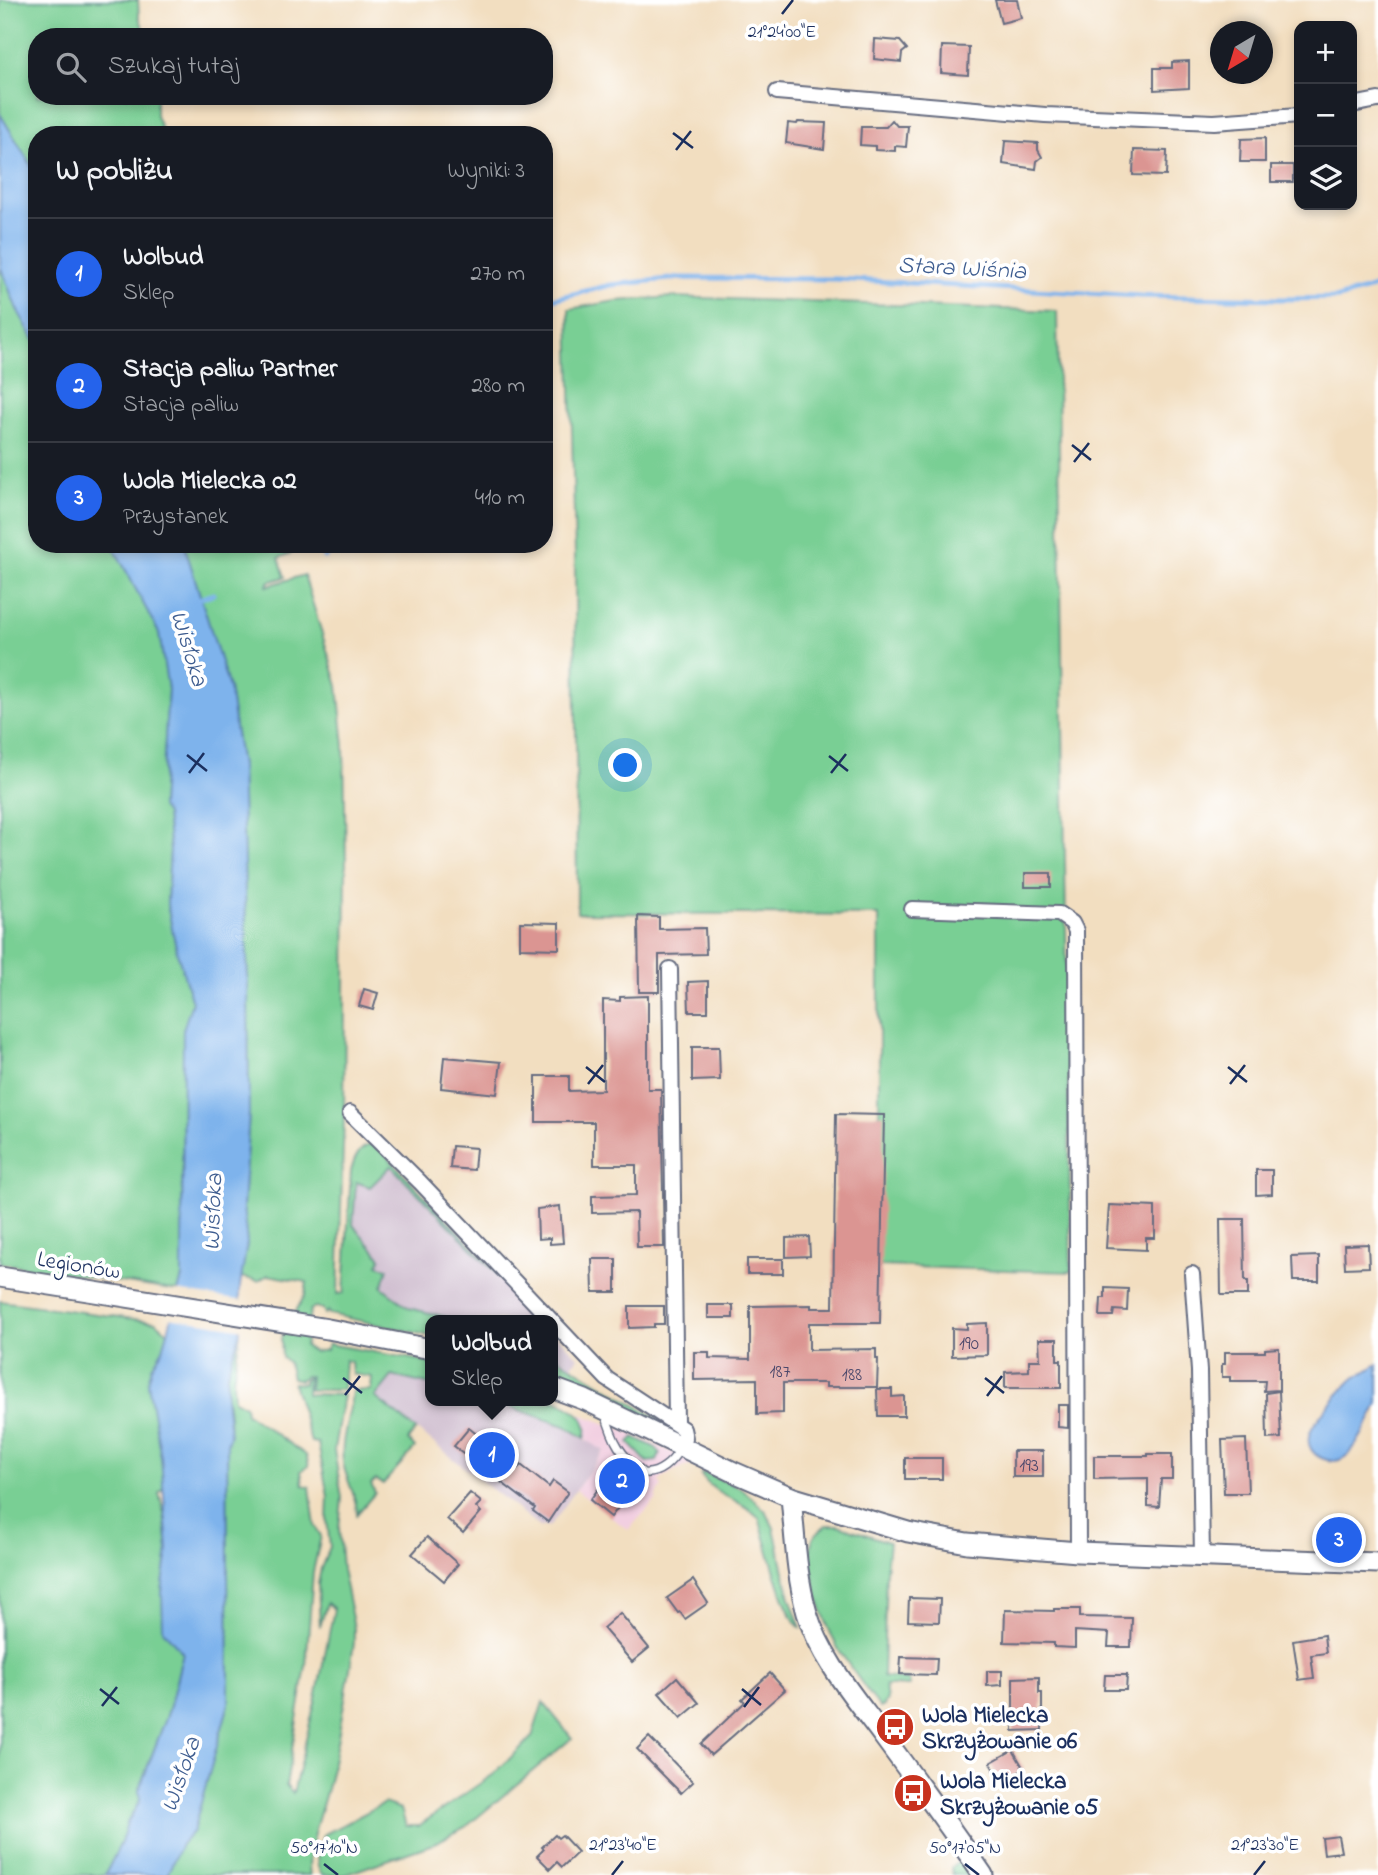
<!DOCTYPE html>
<html lang="pl">
<meta charset="utf-8">
<style>
:root{--surface:#171b24;--page:#242831;--text:#f1f3f6;--muted:#9ea1a6;--line:#363941;--accent:#2563eb}
body{margin:0;font-family:"Indie Flower",sans-serif;background:var(--page);color:var(--text)}
.controls{position:absolute;right:21px;top:21px;display:grid;overflow:hidden;border-radius:14px;box-shadow:0 4px 10px #0003}
.controls button{width:63px;height:63px;display:grid;place-items:center;padding:0;border:0;border-bottom:2px solid var(--line);background:var(--surface);color:var(--text);font:35px sans-serif}
.compass{position:absolute;left:1210px;top:21px;width:63px;height:63px;border-radius:50%;background:var(--surface);box-shadow:0 4px 10px #0003;rotate:218deg}
.you{position:absolute;left:626px;top:766px;width:24px;height:24px;margin:-18px;border:5px solid #fff;border-radius:50%;background:#1a73e8;box-shadow:0 0 0 10px #1a73e833}
.badge{display:grid;place-items:center;width:46px;height:46px;border-radius:50%;background:var(--accent);color:#fff;font-size:23px;font-weight:700}
.pin{position:absolute;translate:-50% -50%;border:4px solid #fff;box-shadow:0 2px 7px #0006}
.popup{position:absolute;left:425px;top:1315px;width:133px;height:91px;box-sizing:border-box;display:grid;place-content:center;border-radius:14px;background:var(--surface);filter:drop-shadow(0 2px 5px #0005);font-size:23px;white-space:nowrap;color:var(--muted)}
.popup b{font-size:26px;color:var(--text)}
.popup::after{content:'';position:absolute;left:50%;top:100%;margin-left:-14px;border:14px solid transparent;border-top-color:var(--surface)}
.list{margin:0;padding:0;list-style:none}
h2{display:flex;justify-content:space-between;align-items:center;height:91px;margin:0;padding:0 28px;font-size:30px}
h2 small{font-size:23px;font-weight:400;color:var(--muted)}
.list li{display:grid;grid-template-columns:46px 1fr auto;gap:21px;align-items:center;box-sizing:border-box;height:112px;padding:0 28px;border-top:2px solid var(--line)}
.list b{display:block;font-size:26px;white-space:nowrap}
.list p{margin:0;font-size:23px;white-space:nowrap;color:var(--muted)}
.list em{font-size:23px;font-style:normal;color:var(--muted)}
.icon{flex:none;width:38px;height:38px;fill:none;stroke:currentColor;stroke-width:2;stroke-linecap:round;stroke-linejoin:round}
.map{position:relative;flex:none;width:1378px;height:1875px;overflow:hidden}
.search{position:absolute;background:var(--surface);box-shadow:0 4px 10px #0003;left:28px;top:28px;width:525px;height:77px;display:flex;align-items:center;gap:18px;box-sizing:border-box;padding:0 24px;border-radius:28px;color:var(--muted);font-size:26px}
.panel{position:absolute;background:var(--surface);box-shadow:0 4px 10px #0003;left:28px;top:126px;width:525px;height:427px;border-radius:28px}
.map>svg:first-child{display:block}
.built{fill:#f2cfe1}
.industrial{fill:#cfbdcf}
.green{fill:#79cf94;stroke:#4a7f79;stroke-width:2}
.water{fill:#7eb3ec;stroke:#4c71a5;stroke-width:2}
.pier{fill:#f2dec0}
.lines{fill:none;stroke-linecap:round;stroke-linejoin:round}
.stream{stroke:#7eb3ec;stroke-width:5}
.building{fill:#db9592}
.lane-casing{stroke:#666c80;stroke-width:10}
.street-casing{stroke:#666c80;stroke-width:18}
.secondary-casing{stroke:#666c80;stroke-width:23}
.lane{stroke:#fff;stroke-width:7}
.street{stroke:#fff;stroke-width:14}
.secondary{stroke:#fff;stroke-width:19}
.ticks{fill:none;stroke:#1b2f5e;stroke-width:2.5}
.labels{text-anchor:middle;stroke-width:7;stroke-linejoin:round;paint-order:stroke}
.number-label{font-size:19px;fill:#4b486b}
.street-label{font-size:23px;fill:#1b2f5e;stroke:#fff}
.poi-label{font-size:23px;font-weight:bold;fill:#1b2f5e;stroke:#fff;text-anchor:start}
.water-label{font-size:24px;font-style:italic;fill:#3e5d90;stroke:#fff}
.ticks-label{font-size:18px;text-anchor:middle;fill:#1b2f5e;stroke:#fff;stroke-width:7;stroke-linejoin:round;paint-order:stroke}
</style>
<div class="map">
<svg width="1378" height="1875" viewBox="0 0 1378 1875">
<rect width="100%" height="100%" fill="#fff"/>
<filter id="ink" filterUnits="userSpaceOnUse"><feTurbulence type="fractalNoise" baseFrequency=".0143" numOctaves="2"/><feDisplacementMap in="SourceGraphic" scale="14" xChannelSelector="R" yChannelSelector="G"/><feConvolveMatrix kernelMatrix="1 2 1 2 8 2 1 2 1" color-interpolation-filters="sRGB"/></filter>
<filter id="wash" filterUnits="userSpaceOnUse"><feTurbulence type="fractalNoise" baseFrequency=".00686" numOctaves="4" result="noise"/><feDisplacementMap in="SourceGraphic" scale="28" xChannelSelector="R" yChannelSelector="G"/><feGaussianBlur stdDeviation="1.57" result="paint"/><feColorMatrix in="noise" values="0 0 0 0 0 0 0 0 0 0 0 0 0 0 0 0 0 1.4 0 .05"/><feComposite in="paint" operator="in"/></filter>
<g filter="url(#wash)">
<rect width="100%" height="100%" fill="#f2dec0"/>
<!-- built -->
<polygon class="built" points="580,1414 631,1433 695,1463 673,1471 659,1481 662,1487 655,1497 657,1499 628,1530 576,1490 604,1451 595,1447 585,1438 587,1432"/>
<!-- industrial -->
<g class="industrial">
<polygon points="377,1152 542,1320 442,1320 360,1302 353,1226 356,1182"/>
<polygon points="553,1332 578,1357 572,1366 553,1359"/>
<polygon points="392,1376 431,1385 431,1401 494,1401 519,1408 565,1426 604,1451 550,1526 540,1527 375,1397"/>
</g>
<!-- green -->
<g class="green">
<polygon points="0,0 138,0 139,17 147,37 37,37 37,96 156,96 156,116 164,135 37,135 37,175 0,114"/>
<polygon points="0,266 17,309 37,345 37,544 112,544 159,633 168,689 161,807 166,814 170,850 167,904 177,952 193,1002 183,1030 182,1277 178,1291 0,1263"/>
<polygon points="673,297 1057,311 1071,1272 879,1266 879,915 577,913 575,555 569,309 616,301"/>
<path d="M 184,544 L 294,544 L 296,551 L 279,558 L 285,577 L 268,582 L 267,586 L 304,575 L 338,686 L 344,746 L 346,869 L 344,1118 L 338,1294 L 344,1293 L 351,1171 C 354,1159 359,1146 373,1144 L 384,1153 L 542,1320 L 391,1166 L 370,1187 L 356,1182 L 353,1225 L 381,1258 L 378,1265 L 388,1269 L 382,1287 L 409,1308 L 458,1320 L 431,1320 L 431,1336 L 329,1314 L 328,1311 L 325,1314 L 323,1309 L 315,1307 L 310,1310 L 305,1346 L 314,1352 L 326,1350 L 328,1344 L 431,1362 L 431,1385 L 392,1376 L 375,1397 L 416,1430 L 408,1440 L 415,1448 L 383,1484 L 376,1480 L 371,1484 L 375,1493 L 357,1514 C 357,1495 346,1481 343,1462 C 340,1438 351,1414 352,1391 L 371,1390 L 372,1377 L 352,1374 L 351,1362 L 345,1360 L 343,1390 L 309,1390 L 310,1376 L 305,1376 L 300,1380 L 292,1378 L 288,1362 L 282,1358 L 281,1338 L 305,1295 L 307,1282 L 268,1275 L 258,1281 L 241,1277 L 247,1244 L 243,1207 L 249,1113 L 248,988 L 241,766 L 229,688 Z"/>
<polygon points="0,1301 156,1322 168,1332 163,1349 152,1367 148,1383 161,1457 164,1488 159,1493 164,1514 168,1550 162,1592 183,1653 169,1710 139,1789 140,1801 127,1823 121,1843 105,1875 0,1875"/>
<path d="M 240,1332 L 233,1380 L 234,1400 L 245,1406 L 246,1413 L 306,1455 L 309,1466 L 301,1471 L 303,1485 L 310,1487 L 315,1526 L 321,1536 L 313,1572 L 306,1666 L 286,1785 L 293,1793 L 317,1694 L 334,1609 L 327,1603 L 320,1627 L 318,1584 L 321,1568 L 330,1547 L 327,1520 L 328,1497 L 318,1443 L 311,1442 L 293,1383 L 304,1384 L 304,1380 L 308,1377 L 307,1394 L 343,1395 L 334,1450 L 342,1498 L 339,1528 L 342,1569 L 354,1628 L 354,1643 C 347,1689 339,1735 329,1781 C 323,1807 305,1850 310,1875 L 166,1875 L 181,1844 L 193,1831 L 229,1703 L 227,1444 C 234,1423 224,1398 227,1376 C 229,1362 236,1346 240,1332 Z"/>
<polygon points="553,1355 665,1423 664,1426 553,1374"/>
<path d="M 553,1399 C 570,1407 592,1416 585,1438 L 565,1426 L 494,1401 L 553,1401 Z"/>
<polygon points="634,1437 656,1448 660,1454 657,1461 647,1462 629,1443"/>
<path d="M 704,1473 L 741,1488 L 766,1511 L 774,1528 L 790,1598 L 801,1628 C 785,1619 766,1539 759,1518 C 744,1500 714,1496 701,1475 Z"/>
<path d="M 826,1525 L 838,1525 L 889,1542 L 886,1572 L 883,1677 L 909,1680 L 910,1686 L 885,1686 L 887,1700 L 884,1706 L 880,1708 C 866,1689 852,1670 839,1650 C 827,1630 804,1563 812,1541 C 814,1535 821,1529 826,1525 Z"/>
<path d="M 543,1702 L 572,1738 L 467,1826 L 433,1844 L 344,1875 L 322,1875 C 313,1863 319,1849 323,1835 L 384,1803 L 401,1809 L 406,1826 L 418,1826 L 494,1774 L 532,1737 Z"/>
<polygon points="963,1858 974,1875 953,1875 951,1868"/>
</g>
<!-- water -->
<g class="water">
<polygon points="0,114 37,175 37,345 17,309 0,266"/>
<polygon points="112,544 184,544 229,688 241,766 248,988 249,1113 243,1207 247,1243 240,1286 240,1332 227,1373 226,1397 230,1435 227,1444 229,1703 193,1831 181,1844 167,1875 105,1875 121,1843 127,1823 140,1801 139,1790 169,1710 183,1653 163,1630 162,1592 168,1550 161,1457 148,1383 152,1367 163,1349 168,1332 182,1277 183,1030 192,1002 177,952 167,904 170,850 166,814 161,807 168,689 159,633"/>
<path d="M 1378,1364 C 1378,1376 1378,1389 1378,1402 C 1377,1410 1353,1452 1346,1457 C 1332,1467 1305,1456 1309,1436 C 1311,1423 1341,1391 1351,1381 C 1358,1374 1370,1370 1378,1364 Z"/>
</g>
<!-- pier -->
<polygon class="pier" points="175,1291 244,1301 244,1329 169,1317"/>
<g class="lines">
<!-- stream -->
<g class="stream">
<polyline points="544,301 611,285 679,278 836,279 1140,296 1280,299 1338,298 1378,286"/>
<polyline points="325,557 338,544"/>
<polyline points="196,600 213,594"/>
</g>
</g>
<g id="blocks">
<!-- building -->
<g class="building">
<polygon points="995,0 1017,0 1021,18 1001,23"/>
<polygon points="875,39 900,41 907,49 902,53 901,62 874,59"/>
<polygon points="942,46 969,47 968,75 941,73"/>
<polygon points="1189,61 1189,88 1154,90 1154,68 1172,68 1172,62"/>
<polygon points="892,120 897,126 908,126 906,147 895,146 895,151 875,150 875,146 860,145 861,127 886,127"/>
<polygon points="798,122 826,123 824,149 786,143 788,123 797,124"/>
<polygon points="1265,138 1265,162 1240,162 1241,139"/>
<polygon points="1005,141 1038,143 1038,150 1042,157 1037,161 1036,169 1003,164"/>
<polygon points="1134,150 1167,151 1166,176 1133,175"/>
<rect x="1271" y="165" width="22" height="17"/>
<rect x="1025" y="873" width="26" height="14"/>
<polygon points="638,916 659,917 659,929 705,928 706,954 659,955 659,992 639,992"/>
<polygon points="520,922 559,923 559,949 520,948"/>
<polygon points="708,981 708,1012 689,1012 688,982"/>
<polygon points="364,989 378,993 373,1010 359,1006"/>
<polygon points="648,996 648,1089 661,1089 664,1247 637,1247 636,1212 592,1213 592,1196 636,1195 636,1165 594,1165 594,1122 536,1122 536,1076 569,1076 569,1091 603,1090 603,1000 620,1001 620,997"/>
<polygon points="692,1047 719,1047 720,1080 692,1081"/>
<polygon points="444,1057 501,1062 497,1094 441,1088"/>
<polygon points="836,1114 884,1115 880,1323 809,1323 809,1350 876,1349 876,1359 878,1359 877,1387 826,1387 826,1383 783,1383 783,1413 757,1414 757,1379 694,1380 694,1352 709,1352 709,1358 750,1359 750,1306 811,1305 811,1308 833,1308"/>
<polygon points="452,1146 476,1148 474,1170 450,1168"/>
<polygon points="1256,1170 1272,1170 1272,1194 1256,1195"/>
<polygon points="1109,1205 1155,1207 1155,1238 1146,1238 1146,1250 1106,1248"/>
<polygon points="560,1206 563,1243 550,1244 550,1238 538,1239 537,1209"/>
<polygon points="1220,1219 1244,1219 1245,1281 1248,1281 1248,1295 1221,1295"/>
<polygon points="809,1237 810,1256 786,1257 786,1238"/>
<polygon points="1368,1244 1369,1267 1345,1268 1344,1245"/>
<polygon points="1319,1256 1319,1281 1293,1281 1292,1257"/>
<polygon points="592,1259 616,1259 616,1292 593,1292"/>
<rect x="747" y="1259" width="36" height="15"/>
<polygon points="1105,1288 1128,1289 1127,1311 1114,1310 1113,1316 1100,1316 1101,1298 1105,1298"/>
<rect x="708" y="1305" width="25" height="13"/>
<polygon points="629,1306 664,1306 664,1324 654,1324 654,1327 629,1328"/>
<polygon points="987,1323 987,1355 952,1356 952,1328 967,1329 967,1324"/>
<polygon points="1039,1339 1057,1339 1057,1360 1061,1360 1061,1388 1005,1388 1005,1372 1029,1371 1029,1360 1040,1360"/>
<polygon points="1279,1348 1279,1390 1264,1391 1265,1381 1230,1381 1230,1377 1222,1377 1222,1364 1225,1364 1225,1352 1265,1352 1265,1349"/>
<polygon points="877,1389 892,1389 892,1397 904,1396 904,1416 878,1416"/>
<polygon points="1279,1391 1281,1438 1267,1439 1266,1393"/>
<polygon points="1058,1405 1068,1405 1068,1428 1058,1427"/>
<polygon points="469,1428 518,1468 521,1465 549,1487 553,1481 568,1492 548,1522 533,1511 535,1508 454,1446"/>
<polygon points="1246,1439 1248,1493 1224,1493 1222,1440"/>
<rect x="1013" y="1451" width="30" height="26"/>
<polygon points="1148,1454 1172,1454 1172,1479 1161,1479 1159,1507 1148,1506 1148,1478 1094,1479 1094,1456 1148,1456"/>
<rect x="905" y="1458" width="37" height="21"/>
<polygon points="607,1477 629,1493 611,1517 590,1500"/>
<polygon points="470,1493 481,1502 476,1507 481,1512 463,1533 447,1519"/>
<polygon points="427,1537 458,1564 444,1581 412,1554"/>
<polygon points="693,1580 708,1603 685,1619 680,1612 678,1613 667,1598"/>
<polygon points="909,1598 940,1599 939,1622 908,1621"/>
<polygon points="1054,1609 1080,1609 1080,1617 1132,1618 1131,1647 1108,1647 1109,1633 1075,1631 1075,1648 1054,1647 1054,1643 1004,1642 1005,1610 1054,1611"/>
<polygon points="620,1613 649,1648 632,1662 603,1628"/>
<polygon points="1324,1635 1326,1653 1311,1655 1314,1678 1299,1680 1293,1640"/>
<polygon points="901,1657 937,1658 936,1675 900,1674"/>
<polygon points="987,1671 1002,1671 1002,1685 987,1686"/>
<polygon points="770,1673 785,1690 711,1755 701,1744 745,1702 742,1699"/>
<polygon points="1105,1675 1127,1675 1126,1690 1104,1690"/>
<polygon points="677,1677 699,1703 681,1718 659,1693"/>
<polygon points="1039,1677 1039,1693 1042,1693 1042,1730 1013,1731 1013,1678"/>
<polygon points="649,1737 693,1782 681,1793 637,1749"/>
<polygon points="1013,1750 1024,1769 1014,1775 1018,1782 1005,1790 990,1763"/>
<polygon points="555,1835 558,1838 562,1835 578,1852 562,1867 557,1862 550,1869 537,1856 544,1849 542,1847"/>
<polygon points="1338,1836 1341,1852 1324,1854 1322,1838"/>
</g>
</g>
</g>
<g filter="url(#ink)">
<use href="#blocks" fill-opacity="0" stroke="#666c80" stroke-width="2"/>
<g class="lines">
<!-- lane casing -->
<g class="lane-casing">
<path id="lane" d="M 605,1413 C 613,1442 620,1454 643,1473 C 659,1475 672,1462 680,1449"/>
</g>
<!-- street casing -->
<g class="street-casing">
<g id="street">
<polyline points="777,92 1045,115 1214,122 1299,116"/>
<polyline points="1352,105 1378,100"/>
<polyline points="912,909 1059,914 1072,923 1076,931 1078,1552"/>
<polyline points="670,969 676,1422"/>
<polyline points="350,1113 420,1182 551,1320"/>
<polyline points="1192,1274 1199,1371 1202,1557"/>
<polyline points="553,1322 607,1379 683,1429 685,1438 682,1447"/>
</g>
</g>
<!-- secondary casing -->
<g class="secondary-casing">
<g id="secondary">
<polyline points="0,1277 328,1329 431,1349"/>
<polyline points="553,1388 585,1400 736,1473 791,1497 908,1532 967,1543 1078,1552 1378,1563"/>
<path d="M 791,1497 C 795,1536 796,1575 807,1613 C 821,1659 855,1698 883,1736 C 917,1782 951,1828 983,1875"/>
</g>
</g>
<!-- lane -->
<use href="#lane" class="lane"/>
<!-- street -->
<use href="#street" class="street"/>
<!-- secondary -->
<use href="#secondary" class="secondary"/>
</g>
</g>
<!-- ticks -->
<path class="ticks" d="M 782,14 L 793,0M 673,133 L 693,148M 676,150 L 691,131M 1072,445 L 1091,460M 1074,462 L 1089,443M 187,755 L 207,771M 829,756 L 848,771M 189,773 L 204,753M 831,773 L 846,754M 586,1067 L 605,1082M 1228,1067 L 1247,1082M 588,1084 L 603,1065M 1230,1084 L 1245,1065M 343,1378 L 362,1393M 985,1378 L 1004,1393M 345,1395 L 360,1376M 987,1396 L 1002,1376M 100,1689 L 119,1704M 742,1689 L 761,1705M 102,1706 L 117,1687M 744,1707 L 759,1687M 324,1864 L 338,1875M 965,1864 L 979,1875M 612,1875 L 623,1861M 1254,1875 L 1265,1861"/>
<!-- icons -->
<defs>
<g id="bus-disc" transform="scale(2.0125)"><circle r="9.5" fill="#c8321e" stroke="#fff"/><path d="M-5-6H5V4H4V6H2V4H-2V6H-4V4H-5ZM-3.5-4V0h7V-4ZM-3.5 1.2v1.5H-2V1.2ZM2 1.2v1.5H3.5V1.2Z" fill="#fff"/></g>
</defs>
<g fill-rule="evenodd">
<use href="#bus-disc" x="895" y="1727"/>
<use href="#bus-disc" x="913" y="1793"/>
</g>
<g class="labels">
<!-- number labels -->
<g class="number-label">
<text x="969" y="1349">190</text>
<text x="780" y="1377">187</text>
<text x="852" y="1380">188</text>
<text x="1029" y="1471">193</text>
</g>
<!-- street labels -->
<g class="street-label">
<text transform="translate(79 1264) rotate(9)" y="8">Legionów</text>
</g>
<!-- poi labels -->
<g class="poi-label">
<text x="922" y="1722">Wola Mielecka<tspan x="922" dy="26">Skrzyżowanie 06</tspan></text>
<text x="940" y="1788">Wola Mielecka<tspan x="940" dy="26">Skrzyżowanie 05</tspan></text>
</g>
<!-- water labels -->
<g class="water-label">
<text transform="translate(962 267) rotate(3)" y="8">Stara Wiśnia</text>
<text transform="translate(190 648) rotate(73)" y="8">Wisłoka</text>
<text transform="translate(212 1212) rotate(-88)" y="8">Wisłoka</text>
<text transform="translate(180 1774) rotate(-71)" y="8">Wisłoka</text>
</g>
</g>
<g class="ticks-label">
<text x="782" y="37">21°24'00"E</text>
<text x="623" y="1850">21°23'40"E</text>
<text x="1265" y="1850">21°23'30"E</text>
<text x="324" y="1853">50°17'10"N</text>
<text x="965" y="1853">50°17'05"N</text>
</g>
</svg>
<div class="controls">
<button>+</button>
<button>−</button>
<button><svg class="icon" aria-label="layers" viewBox="0 0 24 24"><path d="M12 4l9 5-9 5-9-5zM3 14l9 5 9-5"/></svg></button>
</div>
<svg class="compass" viewBox="-18 -18 36 36"><path d="M0-13l5 13h-10z" fill="#e53935"/><path d="M0 13l5-13h-10z" fill="#9ea1a6"/></svg>
<div class="you"></div>
<div class="pin badge" style="left:492px;top:1455px">1</div>
<div class="popup"><b>Wolbud</b>Sklep</div>
<div class="pin badge" style="left:622px;top:1481px">2</div>
<div class="pin badge" style="left:1339px;top:1540px">3</div>
<div class="search"><svg class="icon" aria-label="search" viewBox="0 0 24 24"><circle cx="10" cy="10" r="6"/><path d="M15 15l6 6"/></svg>Szukaj tutaj</div>
<section class="panel">
<h2>W pobliżu<small>Wyniki: 3</small></h2>
<ul class="list">
<li><span class="badge">1</span><div><b>Wolbud</b><p>Sklep</p></div><em>270 m</em></li>
<li><span class="badge">2</span><div><b>Stacja paliw Partner</b><p>Stacja paliw</p></div><em>280 m</em></li>
<li><span class="badge">3</span><div><b>Wola Mielecka 02</b><p>Przystanek</p></div><em>410 m</em></li>
</ul>
</section>
</div>
